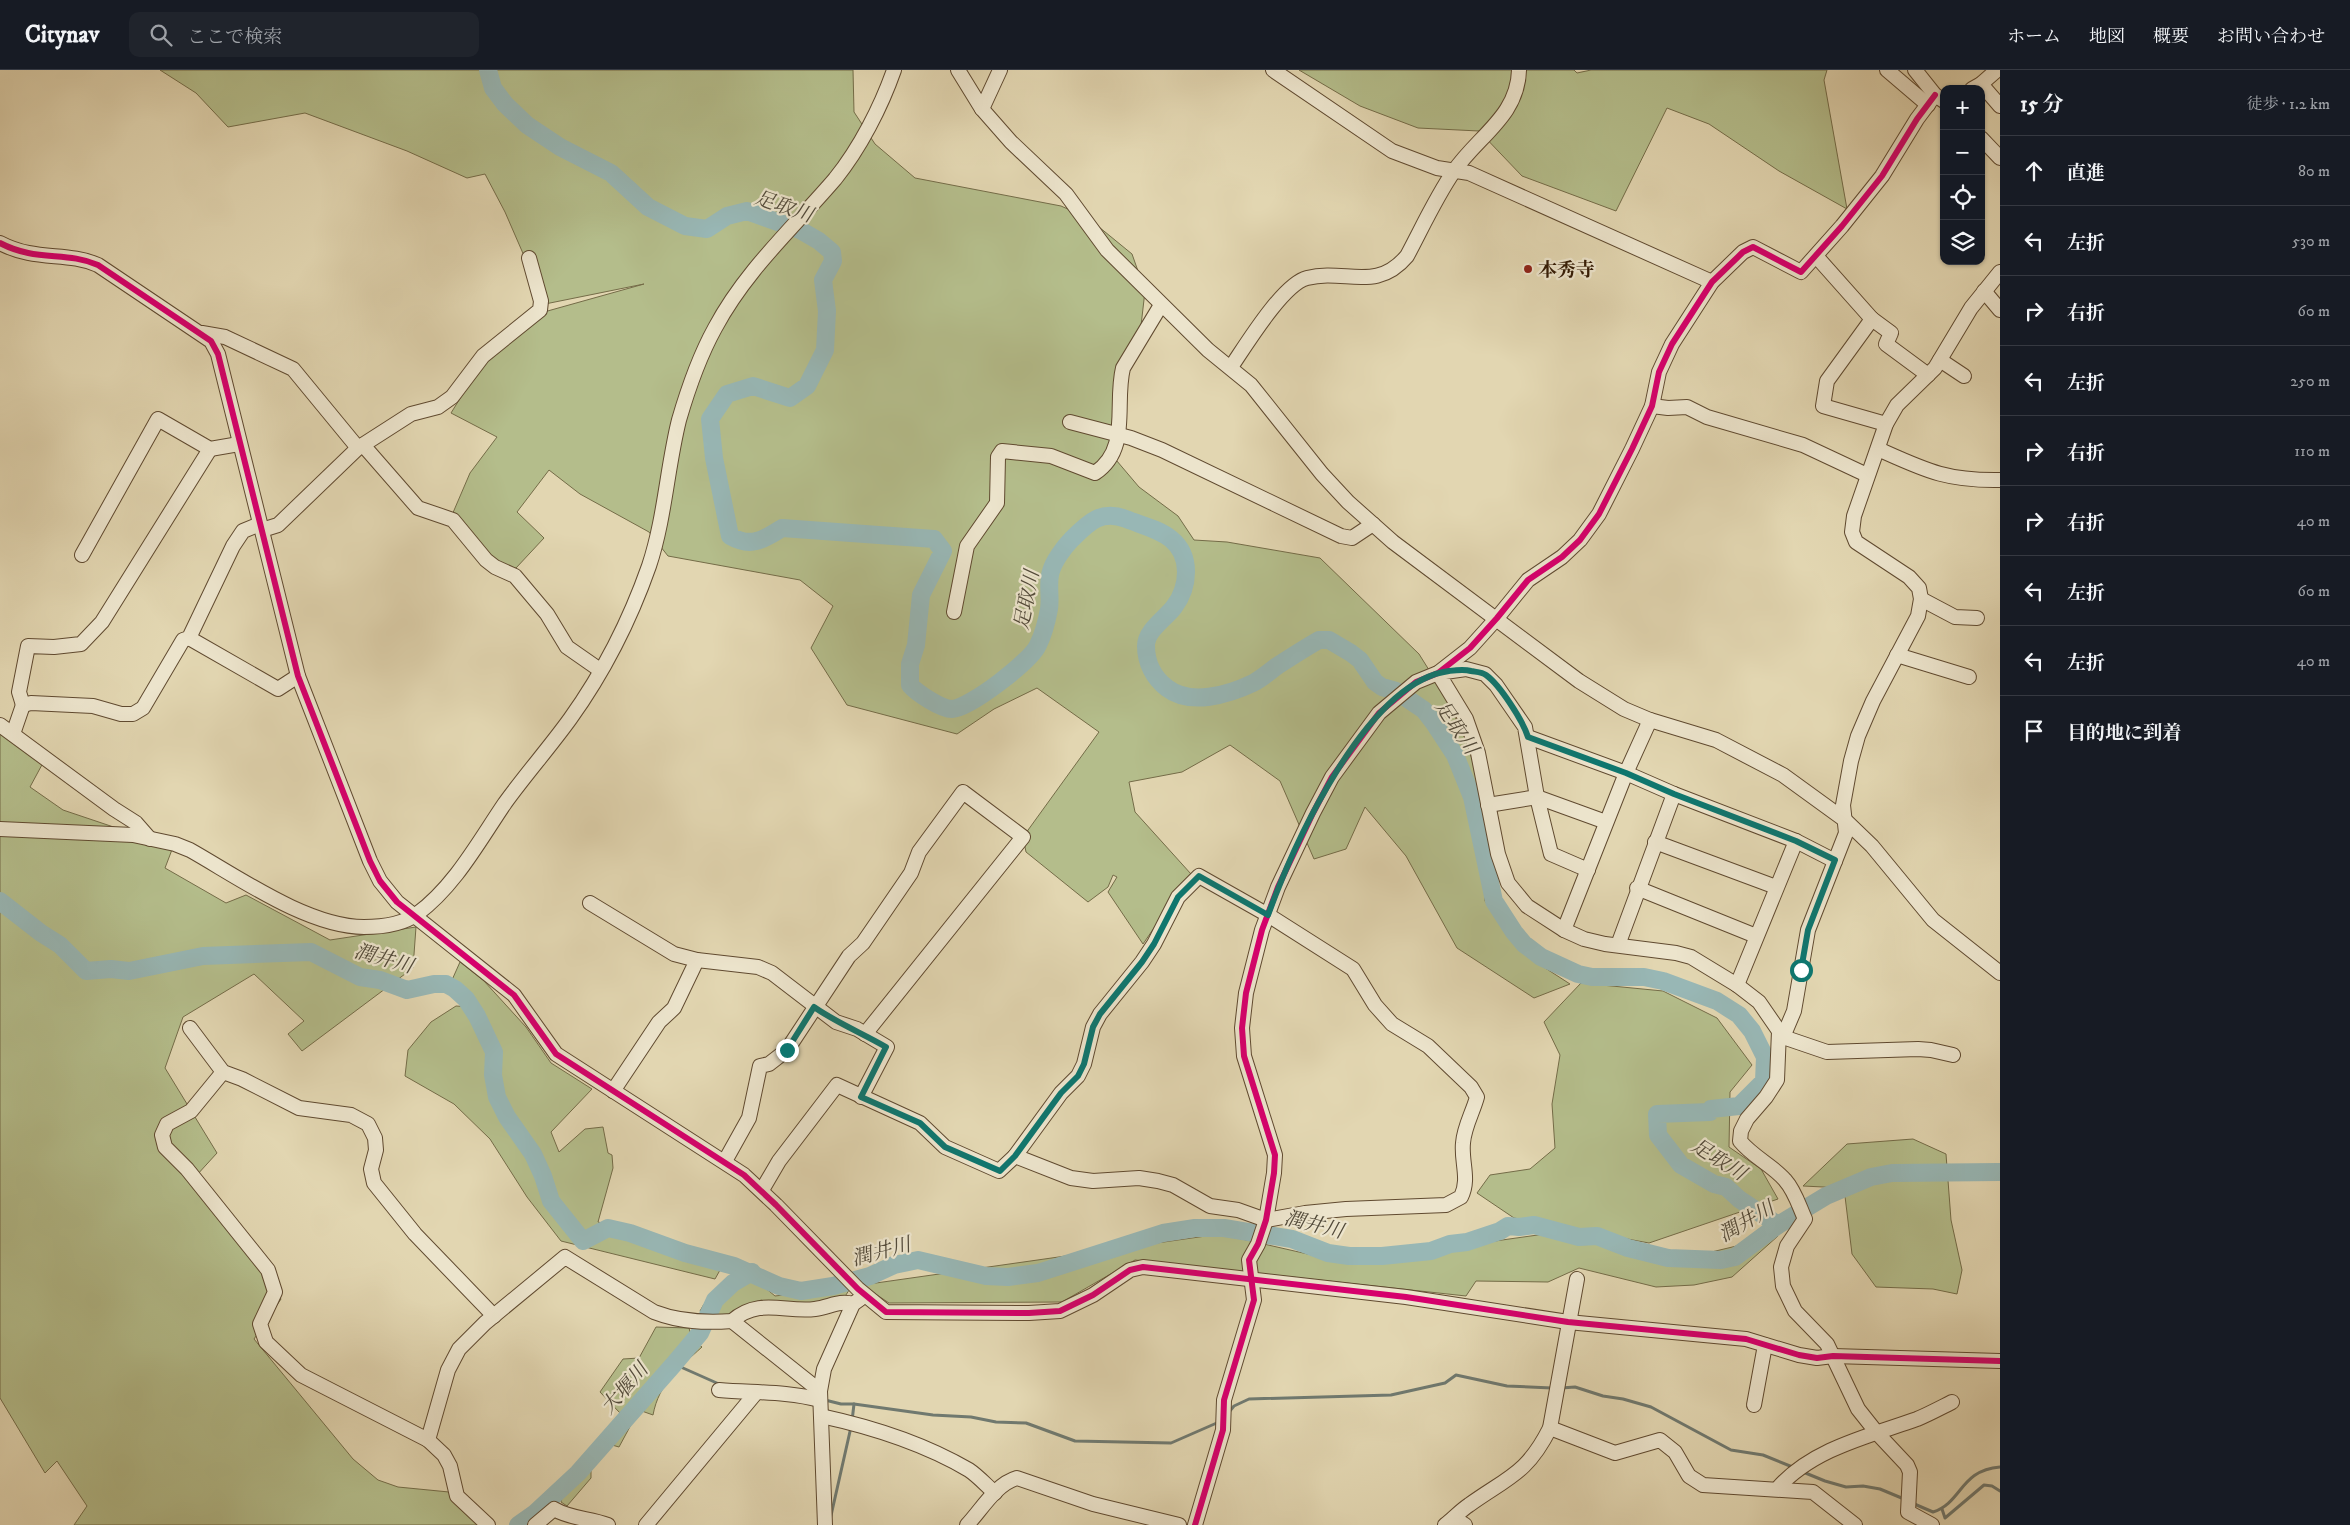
<!DOCTYPE html>
<html lang="ja">
<meta charset="utf-8">
<style>
:root{--surface:#171b24;--page:#20242c;--text:#f1f3f6;--muted:#9ea1a6;--line:#363941}
body{margin:0;font-family:"IM FELL DW Pica","Noto Serif JP",serif;background:var(--page);color:var(--text)}
.controls{position:absolute;right:15px;top:15px;display:grid;overflow:hidden;border-radius:10px;box-shadow:0 1px 4px #0004}
.controls button{width:45px;height:45px;display:grid;place-items:center;padding:0;border:0;border-bottom:1px solid var(--line);background:var(--surface);color:var(--text);font:25px sans-serif}
.stop{position:absolute;width:15px;height:15px;margin:-11px;border:4px solid #0f766e;border-radius:50%;background:#fff}
.stop.end{background:#0f766e;border-color:#fff;box-shadow:0 1px 5px #0008}
.list{margin:0;padding:0;list-style:none}
h2{display:flex;justify-content:space-between;align-items:center;height:65px;margin:0;padding:0 20px;font-size:21px}
h2 small{font-size:16px;font-weight:400;color:var(--muted)}
.list li{display:grid;grid-template-columns:32px 1fr auto;gap:15px;align-items:center;box-sizing:border-box;height:70px;padding:0 20px;border-top:1px solid var(--line)}
.list b{display:block;font-size:19px;white-space:nowrap}
.list em{font-size:16px;font-style:normal;color:var(--muted)}
.icon{flex:none;width:28px;height:28px;fill:none;stroke:currentColor;stroke-width:2;stroke-linecap:round;stroke-linejoin:round}
.map{position:relative;flex:none;width:2000px;height:1455px;overflow:hidden}
header{display:flex;align-items:center;gap:30px;box-sizing:border-box;height:70px;padding:0 25px;background:var(--surface);border-bottom:1px solid var(--line)}
header strong{font-size:24px}
nav{display:flex;gap:28px;margin-inline-start:auto;font-size:18px}
.search{width:350px;height:45px;background:var(--page);display:flex;align-items:center;gap:12px;box-sizing:border-box;padding:0 18px;border-radius:10px;color:var(--muted);font-size:19px}
main{display:flex}
aside{flex:1;background:var(--surface)}
.map>svg:first-child{display:block}
.green{fill:#b4bd8b;stroke:#746c48}
.lines{fill:none;stroke-linecap:round;stroke-linejoin:round}
.stream{stroke:#70796f;stroke-width:3}
.river{stroke:#98b7b5;stroke-width:18}
.minor-casing{stroke:#604a30;stroke-width:16}
.minor{stroke:#ece4cc;stroke-width:14}
.cycleway-casing{stroke:#ece4cc;stroke-width:9}
.cycleway{stroke:#d6006c;stroke-width:6}
.route{stroke:#0f766e;stroke-width:6}
.poi-dot{fill:#8f2418;stroke:#ece4cc;stroke-width:2}
.labels{text-anchor:middle;stroke-width:4.5;stroke-linejoin:round;paint-order:stroke}
.poi-label{font-size:19px;font-weight:bold;fill:#341b05;stroke:#ece4cc;text-anchor:start}
.water-label{font-size:20px;font-style:italic;fill:#524a3a;stroke:#ece4cc}
</style>
<header>
<strong>Citynav</strong>
<div class="search"><svg class="icon" aria-label="search" viewBox="0 0 24 24"><circle cx="10" cy="10" r="6"/><path d="M15 15l6 6"/></svg>ここで検索</div>
<nav><a>ホーム</a><a>地図</a><a>概要</a><a>お問い合わせ</a></nav>
</header>
<main>
<div class="map">
<svg width="2000" height="1455" viewBox="0 0 2000 1455">
<rect width="100%" height="100%" fill="#e2d6b1"/>
<filter id="stains"><feTurbulence type="fractalNoise" baseFrequency=".004" numOctaves="4"/><feColorMatrix values="0 0 0 0 .2 0 0 0 0 .09 0 0 0 0 .02 0 0 0 .5 -.17"/></filter>
<radialGradient id="worn" r=".72"><stop offset=".6" stop-color="#630" stop-opacity="0"/><stop offset="1" stop-color="#630" stop-opacity=".3"/></radialGradient>
<!-- green -->
<g class="green">
<polygon points="160,0 853,0 854,42 875,74 915,108 1061,136 1088,148 1132,184 1145,221 1139,273 1116,332 1111,384 1139,417 1178,446 1194,470 1227,472 1320,488 1419,584 1444,624 1464,666 1475,697 1486,747 1485,831 1525,885 1570,914 1534,928 1457,878 1406,786 1365,737 1346,779 1314,789 1280,711 1230,675 1182,702 1129,712 1135,742 1191,804 1143,874 1108,822 1117,807 1113,805 1108,817 1088,832 1026,782 1023,767 1099,662 1037,618 994,639 957,664 847,635 811,578 833,536 800,510 668,486 649,462 580,424 549,400 517,442 544,468 516,498 498,495 452,445 470,403 497,367 451,343 469,314 492,286 544,242 644,214 545,234 505,142 485,104 467,108 407,81 305,43 228,57 196,23"/>
<polygon points="1299,0 1574,0 1577,3 1591,0 1827,0 1824,10 1847,139 1779,101 1709,54 1667,38 1616,141 1522,106 1479,61 1418,58 1360,36"/>
<polygon points="0,658 44,691 30,717 63,740 173,777 165,798 226,833 246,825 330,870 416,857 413,898 302,981 288,964 304,951 254,904 183,947 165,998 217,1083 196,1106 281,1229 254,1269 353,1389 378,1410 398,1417 449,1422 491,1455 74,1455 87,1436 57,1391 45,1403 0,1328"/>
<polygon points="460,892 484,911 526,957 551,993 592,1019 551,1062 559,1082 585,1059 603,1057 608,1083 612,1085 613,1098 598,1152 657,1167 724,1193 715,1209 561,1171 527,1127 490,1069 454,1034 405,1006 408,980 431,952 456,936 471,937 452,910"/>
<polygon points="1581,913 1663,921 1717,948 1752,995 1730,1022 1729,1077 1761,1099 1778,1129 1649,1173 1514,1148 1477,1123 1490,1105 1530,1099 1555,1078 1552,1034 1560,985 1544,952"/>
<polygon points="1913,1069 1946,1084 1951,1150 1962,1200 1957,1224 1933,1219 1876,1217 1852,1184 1844,1118 1803,1116 1847,1074"/>
<polygon points="1559,1162 1699,1185 1778,1166 1732,1207 1694,1215 1656,1217 1579,1198 1548,1212 1476,1211 1466,1226 1135,1190 1062,1232 889,1233 862,1215 1220,1164 1325,1188 1410,1183"/>
<path d="M 740,1204 L 757,1211 L 775,1226 L 851,1217 L 844,1228 L 796,1238 L 761,1230 L 736,1244 L 706,1249 L 700,1241 C 709,1224 722,1212 740,1204 Z"/>
<path d="M 656,1257 L 689,1258 L 692,1269 L 702,1277 C 679,1298 659,1313 653,1345 L 639,1340 L 619,1377 L 612,1375 L 591,1399 L 591,1408 L 567,1436 L 561,1432 L 566,1409 L 620,1343 L 600,1322 L 623,1289 L 639,1288 Z"/>
</g>
<g class="lines">
<!-- stream -->
<g class="stream">
<polyline points="674,1294 719,1314"/>
<polyline points="1561,1318 1575,1317 1603,1326 1623,1329 1651,1337 1731,1380 1763,1385 1795,1398"/>
<polyline points="825,1330 841,1334 854,1334 933,1345 971,1347 996,1352 1026,1353 1075,1371 1171,1373 1219,1352"/>
<polyline points="1229,1342 1234,1336 1249,1329 1391,1325 1445,1313 1456,1305 1507,1316 1552,1318"/>
<polyline points="852,1351 854,1334"/>
<polyline points="1803,1402 1825,1411 1846,1417 1863,1416 1880,1419 1904,1429"/>
<path d="M 1912,1433 L 1933,1442 C 1962,1433 1960,1400 2000,1397"/>
<polyline points="1942,1439 1945,1448 1984,1415 1992,1416 2000,1421"/>
<polyline points="830,1450 851,1357"/>
</g>
<!-- river -->
<g class="river">
<path d="M 488,0 L 493,18 L 505,34 L 527,55 L 560,77 L 611,103 L 648,137 L 685,156 L 707,159 L 727,146 L 747,141 L 800,160 L 819,171 L 832,182 L 833,191 L 823,210 L 827,241 L 825,280 L 807,316 L 790,328 L 753,316 L 727,324 L 710,349 L 714,388 L 730,466 C 751,478 763,470 782,458 L 934,469 L 943,481 L 921,525 L 916,575 L 910,594 L 910,615 C 917,623 941,639 952,639 C 970,638 1031,591 1038,575 C 1043,565 1047,550 1049,539 C 1051,527 1047,513 1051,501 C 1054,491 1064,477 1071,470 C 1088,453 1101,439 1126,449 C 1141,455 1159,459 1171,469 C 1192,486 1189,517 1174,537 C 1166,548 1146,560 1146,576 C 1146,593 1154,608 1167,618 C 1190,636 1228,625 1253,613 C 1261,609 1269,602 1277,596 C 1291,587 1305,578 1319,570 L 1329,570 L 1351,583 L 1360,590 L 1375,612 L 1382,617 L 1396,621 L 1424,640 L 1434,653 L 1455,685 L 1472,727 L 1494,831 L 1514,862 L 1524,874 L 1541,887 L 1578,904 L 1592,907 L 1644,907 L 1663,911 L 1717,931 L 1739,945 L 1752,961 L 1765,987 L 1764,1011 L 1739,1036 L 1711,1039 L 1710,1042 L 1657,1044 L 1658,1065 L 1681,1095 L 1714,1114 L 1726,1117 L 1739,1129 L 1778,1155"/>
<polyline points="0,831 41,863 60,875 86,901 111,899 129,901 203,886 311,882 360,907 380,910 407,920 434,914 446,914 455,919 466,929 477,946 494,982 493,1005 497,1027 507,1047 533,1084 543,1106 551,1131 583,1171 608,1158 630,1163 685,1183 734,1196 779,1216 801,1221 833,1216 870,1206 894,1195 918,1190 986,1206 1008,1207 1038,1203 1163,1163 1195,1158 1224,1158 1292,1169 1328,1183 1349,1186 1382,1186 1431,1181 1450,1174 1467,1172 1500,1161 1508,1156 1519,1157 1534,1155 1579,1167 1597,1166 1628,1178 1668,1188 1721,1190 1735,1187 1778,1155 1826,1126 1871,1107 1892,1103 2000,1102"/>
<polyline points="518,1455 535,1443 578,1403 674,1294 700,1263 715,1230 733,1213 752,1202"/>
</g>
<!-- minor casing -->
<g class="minor-casing">
<g id="minor">
<polyline points="958,0 982,39 1011,72 1066,124 1107,180 1208,280 1251,315 1322,404 1348,432 1393,472 1579,611 1624,639 1650,650 1716,670 1783,705 1845,750 1872,776 1933,850 2000,903"/>
<polyline points="1273,0 1392,81 1437,98 1469,103 1712,212"/>
<polyline points="1887,0 1928,35"/>
<polyline points="1915,0 1935,25 1944,31"/>
<polyline points="1981,14 2000,36"/>
<polyline points="1972,19 1981,14 1997,0"/>
<polyline points="982,39 1000,0"/>
<polyline points="1981,68 2000,88"/>
<path d="M 0,173 C 36,192 66,181 98,195 L 211,271 L 218,284 L 298,606 L 370,791 L 380,811 L 397,832 L 514,925 L 556,984 L 744,1105 L 776,1135 L 858,1219 L 886,1242 L 1029,1243 L 1060,1241 L 1093,1225 L 1130,1200 L 1143,1197 L 1406,1227 L 1568,1252 L 1746,1269 L 1799,1285 L 1817,1288 L 1833,1286 L 2000,1291"/>
<polyline points="1816,186 1872,249 1827,311 1823,336 1886,354"/>
<polyline points="1984,221 2000,240"/>
<polyline points="1872,249 1891,263 1886,274 1928,305"/>
<polyline points="202,263 225,267 293,299 358,378"/>
<polyline points="1940,290 1964,306"/>
<path d="M 1231,297 C 1246,275 1283,214 1307,208 C 1345,198 1376,223 1407,186 C 1422,158 1436,127 1454,101 C 1478,66 1518,46 1519,0"/>
<polyline points="1652,336 1668,338 1687,337 1707,347 1803,375 1867,405"/>
<polyline points="1070,352 1131,368 1162,380 1341,466 1352,468 1373,454"/>
<polyline points="363,375 418,438 453,450 486,490 495,497 515,506 547,544 567,577 600,600"/>
<polyline points="210,379 102,552 81,574 54,577 28,576 19,622 23,635 31,633 93,636 121,644 133,644 143,638 183,570 189,568 233,476 243,461 260,454"/>
<path d="M 1878,379 C 1925,400 1946,411 2000,410"/>
<polyline points="262,460 278,455 358,378 411,344 438,337 452,327 483,286 540,240 541,231 529,188"/>
<polyline points="82,485 158,349 210,379 239,374"/>
<polyline points="1921,529 1955,547 1977,548"/>
<path d="M 954,542 L 967,476 L 997,433 L 998,387 L 1002,381 L 1051,386 L 1095,403 C 1131,379 1114,334 1123,298 L 1161,235"/>
<polyline points="189,568 278,619 298,606"/>
<polyline points="1897,585 1969,607"/>
<polyline points="0,655 114,739 136,753 150,769"/>
<polyline points="13,664 23,635"/>
<polyline points="1528,667 1626,703 1674,724 1796,771 1835,791"/>
<polyline points="1488,735 1537,727 1606,752"/>
<path d="M 0,759 L 133,765 L 175,774 L 190,780 C 238,807 308,857 364,857 C 381,857 403,854 417,844 C 455,816 479,771 505,733 C 526,704 549,678 570,649 C 603,603 630,550 649,496 C 665,448 667,398 679,350 C 688,319 699,287 715,258 C 746,200 793,158 835,109 C 860,78 881,37 894,0"/>
<polyline points="1655,772 1776,817"/>
<path d="M 1588,800 L 1551,784 L 1537,727 L 1525,657 L 1496,615 L 1485,604 L 1466,599 L 1438,603 L 1466,649 L 1478,683 L 1498,784 L 1508,813 L 1527,836 L 1564,860 L 1584,869 L 1605,874 L 1676,883 L 1691,887 L 1737,915 L 1759,932 L 1779,961 L 1777,1010 L 1766,1027 L 1747,1049 L 1741,1061 L 1740,1071 C 1753,1087 1772,1095 1785,1110 C 1795,1121 1799,1136 1805,1149 L 1787,1176 L 1781,1197 L 1783,1216 L 1795,1241 L 1827,1274 L 1858,1339 L 1877,1363 L 1907,1395 L 1910,1402 L 1908,1442 L 1932,1455"/>
<path d="M 1199,806 L 1268,845 L 1353,899 L 1375,935 L 1392,954 L 1428,976 L 1471,1017 L 1477,1027 C 1473,1042 1464,1057 1463,1073 C 1461,1092 1470,1109 1461,1127 L 1446,1135 L 1346,1139 L 1305,1143 L 1266,1150 L 1238,1140 L 1210,1136 L 1173,1115 L 1158,1111 L 1139,1108 L 1093,1111 L 1071,1108 L 1015,1086 L 1061,1023 L 1078,1006 L 1084,994 L 1093,957 L 1100,944 L 1142,892 L 1154,874 L 1178,827 Z"/>
<polyline points="1637,818 1756,866"/>
<polyline points="590,833 674,884 697,890 758,897 772,903 836,952 857,959 887,977 861,1027"/>
<polyline points="1564,860 1626,703 1650,650"/>
<polyline points="1618,875 1674,724"/>
<polyline points="1737,915 1796,771"/>
<polyline points="190,958 223,1002 242,1009 299,1038 351,1045 368,1054 375,1068 376,1080 371,1099 374,1113 415,1164 494,1246"/>
<polyline points="1780,961 1783,967 1794,941 1808,860 1846,763 1843,735 1851,691 1858,666 1873,631 1918,546 1921,529 1919,518 1909,507 1856,472 1852,462 1854,446 1886,354 1897,335 1935,298 1971,238 2000,202"/>
<polyline points="1783,967 1827,982 1918,979 1931,980 1953,985"/>
<polyline points="223,1002 191,1041 167,1054 162,1065 165,1077 187,1099 268,1200 275,1222 260,1254 266,1272 301,1305 428,1370 444,1385 450,1396 457,1426 488,1455"/>
<polyline points="613,1021 659,952 674,938 697,890"/>
<polyline points="725,1091 749,1048 760,996 769,994 787,980 849,886 863,873 911,803 919,782 963,722 1023,767 865,964"/>
<polyline points="762,1120 779,1091 837,1015 920,1053 945,1077 999,1101 1015,1086"/>
<polyline points="732,1251 820,1321"/>
<path d="M 719,1320 C 753,1323 787,1321 820,1330"/>
<polyline points="1754,1335 1765,1275"/>
<path d="M 821,1346 C 872,1357 923,1373 969,1400 C 978,1406 987,1416 995,1423"/>
<polyline points="1550,1358 1615,1383 1660,1370 1675,1382 1689,1406 1703,1415 1813,1422 1855,1455"/>
<path d="M 428,1370 L 448,1300 L 459,1279 L 485,1253 L 565,1187 L 654,1242 C 680,1252 705,1253 732,1251 C 759,1227 786,1243 815,1239 C 830,1237 839,1230 853,1234"/>
<path d="M 1778,1418 C 1812,1379 1869,1366 1917,1349 C 1929,1344 1940,1338 1952,1332"/>
<polyline points="1454,1448 1465,1455"/>
<path d="M 535,1455 L 554,1439 C 571,1449 589,1448 608,1455"/>
<polyline points="646,1455 755,1324"/>
<polyline points="825,1455 820,1321 824,1299 853,1234 860,1229"/>
<path d="M 967,1455 C 982,1439 996,1414 1017,1408 L 1093,1434 L 1179,1455"/>
<polyline points="1195,1455 1223,1360 1224,1330 1254,1230 1249,1190 1258,1174 1266,1150 1274,1103 1275,1085 1244,986 1242,958 1246,923 1262,860 1278,817 1313,743 1332,707 1379,643 1416,612 1438,603 1470,578 1497,548 1528,510 1562,487 1580,470 1599,444 1632,379 1652,336 1659,302 1672,274 1712,212 1743,182 1753,177 1801,202 1842,156 1882,106 1917,49 1935,25"/>
<path d="M 1445,1455 C 1453,1449 1460,1441 1469,1435 C 1508,1407 1527,1404 1550,1358 L 1577,1209"/>
</g>
</g>
<!-- minor -->
<use href="#minor" class="minor"/>
<!-- cycleway casing -->
<g class="cycleway-casing">
<g id="cycleway">
<path d="M 0,173 C 36,192 66,181 98,195 L 211,271 L 218,284 L 298,606 L 370,791 L 380,811 L 397,832 L 514,925 L 556,984 L 744,1105 L 776,1135 L 858,1219 L 886,1242 L 1029,1243 L 1060,1241 L 1093,1225 L 1130,1200 L 1143,1197 L 1406,1227 L 1568,1252 L 1746,1269 L 1799,1285 L 1817,1288 L 1833,1286 L 2000,1291"/>
<polyline points="1195,1455 1223,1360 1224,1330 1254,1230 1249,1190 1258,1174 1266,1150 1274,1103 1275,1085 1244,986 1242,958 1246,923 1262,860 1278,817 1313,743 1332,707 1379,643 1416,612 1438,603 1470,578 1497,548 1528,510 1562,487 1580,470 1599,444 1632,379 1652,336 1659,302 1672,274 1712,212 1743,182 1753,177 1801,202 1842,156 1882,106 1917,49 1935,25"/>
</g>
</g>
<!-- cycleway -->
<use href="#cycleway" class="cycleway"/>
</g>
<g class="lines">
<!-- route -->
<path class="route" d="M 787,980 L 814,937 C 837,953 862,963 886,977 L 861,1027 L 920,1053 L 945,1077 L 1000,1101 L 1015,1086 L 1061,1023 L 1078,1006 L 1084,994 L 1093,957 L 1100,944 L 1142,892 L 1154,874 L 1178,827 L 1199,806 L 1268,845 C 1294,774 1366,612 1449,601 C 1457,600 1464,599 1471,601 C 1476,602 1482,602 1486,605 C 1500,615 1523,651 1528,667 L 1626,703 L 1674,724 L 1796,771 L 1835,790 L 1808,860 L 1801,900"/>
</g>
<!-- markers -->
<circle class="poi-dot" cx="1528" cy="199" r="5"/>
<g class="labels">
<!-- poi labels -->
<g class="poi-label">
<text x="1538" y="206">本秀寺</text>
</g>
<!-- water labels -->
<g class="water-label">
<text transform="translate(784 136) rotate(19)" y="7">足取川</text>
<text transform="translate(1026 530) rotate(-79)" y="7">足取川</text>
<text transform="translate(1457 657) rotate(56)" y="7">足取川</text>
<text transform="translate(384 888) rotate(16)" y="7">潤井川</text>
<text transform="translate(1719 1089) rotate(32)" y="7">足取川</text>
<text transform="translate(1746 1151) rotate(-30)" y="7">潤井川</text>
<text transform="translate(1314 1154) rotate(14)" y="7">潤井川</text>
<text transform="translate(881 1181) rotate(-15)" y="7">潤井川</text>
<text transform="translate(624 1318) rotate(-49)" y="7">大堰川</text>
</g>
</g>
<rect width="100%" height="100%" filter="url(#stains)"/>
<rect width="100%" height="100%" fill="url(#worn)"/>
</svg>
<div class="controls">
<button>+</button>
<button>−</button>
<button><svg class="icon" aria-label="locate" viewBox="0 0 24 24"><circle cx="12" cy="12" r="6"/><path d="M12 2v4M12 18v4M2 12h4M18 12h4"/></svg></button>
<button><svg class="icon" aria-label="layers" viewBox="0 0 24 24"><path d="M12 4l9 5-9 5-9-5zM3 14l9 5 9-5"/></svg></button>
</div>
<div class="stop" style="left:1801px;top:900px"></div>
<div class="stop end" style="left:787px;top:980px"></div>
</div>
<aside>
<h2>15 分<small>徒歩 · 1.2 km</small></h2>
<ul class="list">
<li><svg class="icon" aria-label="ahead" viewBox="0 0 24 24"><path d="M12 20V5M6 11l6-6 6 6"/></svg><div><b>直進</b></div><em>80 m</em></li>
<li><svg class="icon" aria-label="left" viewBox="0 0 24 24"><path d="M17 20v-9H6M10 6l-5 5 5 5"/></svg><div><b>左折</b></div><em>530 m</em></li>
<li><svg class="icon" aria-label="right" viewBox="0 0 24 24"><path d="M7 20v-9h11M14 6l5 5-5 5"/></svg><div><b>右折</b></div><em>60 m</em></li>
<li><svg class="icon" aria-label="left" viewBox="0 0 24 24"><path d="M17 20v-9H6M10 6l-5 5 5 5"/></svg><div><b>左折</b></div><em>250 m</em></li>
<li><svg class="icon" aria-label="right" viewBox="0 0 24 24"><path d="M7 20v-9h11M14 6l5 5-5 5"/></svg><div><b>右折</b></div><em>110 m</em></li>
<li><svg class="icon" aria-label="right" viewBox="0 0 24 24"><path d="M7 20v-9h11M14 6l5 5-5 5"/></svg><div><b>右折</b></div><em>40 m</em></li>
<li><svg class="icon" aria-label="left" viewBox="0 0 24 24"><path d="M17 20v-9H6M10 6l-5 5 5 5"/></svg><div><b>左折</b></div><em>60 m</em></li>
<li><svg class="icon" aria-label="left" viewBox="0 0 24 24"><path d="M17 20v-9H6M10 6l-5 5 5 5"/></svg><div><b>左折</b></div><em>40 m</em></li>
<li><svg class="icon" aria-label="arrive" viewBox="0 0 24 24"><path d="M6 21V4h12l-3 4 3 4H6"/></svg><div><b>目的地に到着</b></div></li>
</ul>
</aside>
</main>
